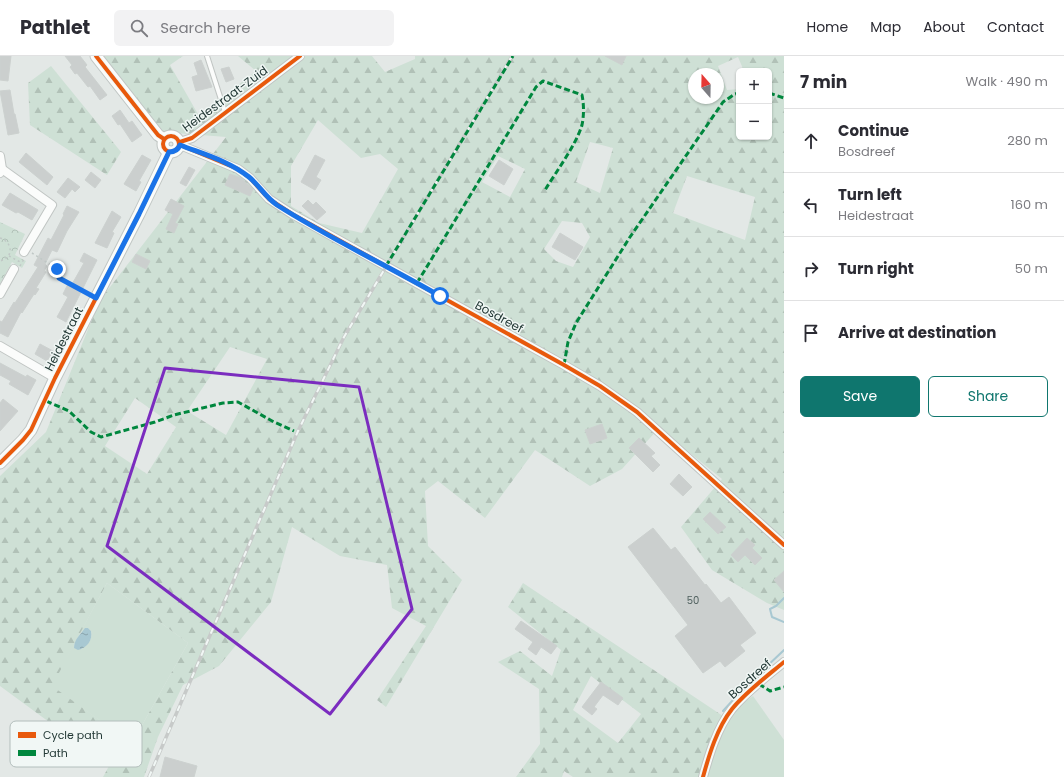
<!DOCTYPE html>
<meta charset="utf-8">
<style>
:root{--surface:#fff;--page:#f2f2f3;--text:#2b2b33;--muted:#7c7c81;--line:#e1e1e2;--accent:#0f766e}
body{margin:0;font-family:Poppins,sans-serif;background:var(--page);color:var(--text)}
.controls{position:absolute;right:12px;top:12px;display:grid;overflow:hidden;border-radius:6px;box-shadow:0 1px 3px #0004}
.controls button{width:36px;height:36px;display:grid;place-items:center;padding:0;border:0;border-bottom:1px solid var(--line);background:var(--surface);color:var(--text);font:20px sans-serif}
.compass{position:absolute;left:688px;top:12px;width:36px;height:36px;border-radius:50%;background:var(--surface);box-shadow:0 1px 3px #0004;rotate:340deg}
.stop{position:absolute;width:12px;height:12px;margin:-9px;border:3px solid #1a73e8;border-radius:50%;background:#fff}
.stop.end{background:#1a73e8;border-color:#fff;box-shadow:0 1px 4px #0008}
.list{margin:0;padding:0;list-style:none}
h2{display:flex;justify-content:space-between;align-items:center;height:52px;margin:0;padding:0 16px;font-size:17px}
h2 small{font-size:13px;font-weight:400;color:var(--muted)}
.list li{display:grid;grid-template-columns:26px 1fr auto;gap:12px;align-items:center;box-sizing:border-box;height:64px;padding:0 16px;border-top:1px solid var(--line)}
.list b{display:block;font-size:15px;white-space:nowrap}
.list p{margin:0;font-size:13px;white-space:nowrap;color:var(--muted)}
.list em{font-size:13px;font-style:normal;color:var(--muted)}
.actions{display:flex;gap:8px;padding:12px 16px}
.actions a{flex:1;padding:9px 0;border:1px solid var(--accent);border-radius:6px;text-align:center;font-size:14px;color:var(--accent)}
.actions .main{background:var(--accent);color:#fff}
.icon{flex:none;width:22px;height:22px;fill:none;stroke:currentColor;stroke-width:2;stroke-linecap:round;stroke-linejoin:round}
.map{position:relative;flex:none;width:784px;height:721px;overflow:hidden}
header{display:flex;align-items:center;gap:24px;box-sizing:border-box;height:56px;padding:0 20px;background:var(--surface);border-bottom:1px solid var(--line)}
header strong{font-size:19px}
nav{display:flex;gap:22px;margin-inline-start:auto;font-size:14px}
.search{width:280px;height:36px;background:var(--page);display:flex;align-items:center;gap:10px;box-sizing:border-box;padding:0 14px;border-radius:6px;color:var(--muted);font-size:15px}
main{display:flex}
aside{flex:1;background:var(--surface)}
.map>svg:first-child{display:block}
.grass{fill:#cee0d5}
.forest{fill:url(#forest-firs);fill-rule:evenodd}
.park{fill:url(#park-crowns)}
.water{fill:url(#water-ripples)}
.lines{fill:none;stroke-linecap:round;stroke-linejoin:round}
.stream{stroke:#a8c8d2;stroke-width:2}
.building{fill:#cbcfce;stroke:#ccd1cf}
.lane-casing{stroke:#c0c5c3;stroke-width:6}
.street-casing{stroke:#c0c5c3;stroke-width:10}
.secondary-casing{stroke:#c0c6c4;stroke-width:13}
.path{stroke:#c0c8c6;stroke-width:1.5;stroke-dasharray:2 3;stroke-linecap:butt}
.lane{stroke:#fbfcfb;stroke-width:4}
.street{stroke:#fbfcfb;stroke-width:8}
.secondary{stroke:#fbfcfb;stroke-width:11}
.rail-casing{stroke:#c7cac9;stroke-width:3.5}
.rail{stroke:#f1f7f5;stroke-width:2;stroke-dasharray:6;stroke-linecap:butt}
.quiet{stroke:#00873e;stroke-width:3;stroke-dasharray:6 3;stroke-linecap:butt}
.cycleway-casing{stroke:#f1f7f5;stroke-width:6}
.cycleway{stroke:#e8590c;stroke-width:4}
.route{stroke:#1a73e8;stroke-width:5}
.marked{fill:none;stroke:#7b2cbf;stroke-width:3;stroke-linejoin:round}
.labels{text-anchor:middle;stroke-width:3;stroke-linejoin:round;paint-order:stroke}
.number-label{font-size:10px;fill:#4e5f5d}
.street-label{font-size:12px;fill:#233936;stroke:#f1f7f5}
.key{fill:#f1f7f5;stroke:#b3bebc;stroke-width:1}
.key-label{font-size:11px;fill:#233936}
</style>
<header>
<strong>Pathlet</strong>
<div class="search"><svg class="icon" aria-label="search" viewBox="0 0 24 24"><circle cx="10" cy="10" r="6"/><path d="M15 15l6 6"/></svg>Search here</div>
<nav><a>Home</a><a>Map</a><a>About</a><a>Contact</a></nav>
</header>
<main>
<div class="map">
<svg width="784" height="721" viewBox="0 0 784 721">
<defs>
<pattern id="forest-firs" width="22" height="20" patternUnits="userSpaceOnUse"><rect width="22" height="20" fill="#cee0d5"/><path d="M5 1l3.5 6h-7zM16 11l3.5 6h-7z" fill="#b1c1b7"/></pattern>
<pattern id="park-crowns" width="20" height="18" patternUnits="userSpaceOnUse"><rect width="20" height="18" fill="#cee0d5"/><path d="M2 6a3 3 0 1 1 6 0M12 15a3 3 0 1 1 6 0" fill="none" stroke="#b1c1b7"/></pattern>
<pattern id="water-ripples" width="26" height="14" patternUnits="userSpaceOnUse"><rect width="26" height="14" fill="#a8c8d2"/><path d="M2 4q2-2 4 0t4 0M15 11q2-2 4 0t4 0" fill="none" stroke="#88a3ab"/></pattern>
</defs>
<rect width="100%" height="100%" fill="#e3e8e6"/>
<!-- grass -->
<g class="grass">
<path d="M 107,527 L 188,587 L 132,687 L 51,630 L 74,588 L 74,592 L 82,593 C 88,589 93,582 91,575 L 88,572 L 80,577 Z"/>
<polygon points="753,640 784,684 784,721 707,721 724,660"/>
</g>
<!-- forest -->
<g class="forest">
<path d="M 101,0 L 183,0 L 170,9 L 199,60 L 256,15 L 238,0 L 372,0 L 385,16 L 415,3 L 415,0 L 784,0 L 784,554 L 767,547 L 712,514 L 681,471 L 722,423 L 659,372 L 622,413 L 590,430 L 535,394 L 485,462 L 438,425 L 425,435 L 428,490 L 462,524 L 386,651 L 377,644 L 426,570 L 392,552 L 387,509 L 340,500 L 292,471 L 271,546 L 219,610 L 183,629 L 158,681 L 144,721 L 103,721 L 109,710 L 0,630 L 0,420 L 46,376 L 100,244 L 226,81 L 163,76 ZM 738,1 L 744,15 L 769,15 L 769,81 L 739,81 L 739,33 L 727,34 L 718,10 ZM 694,18 L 718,18 L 718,42 L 694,42 ZM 318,64 L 361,102 L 380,98 L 398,113 L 362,177 L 319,167 L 291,150 L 291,110 ZM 590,86 L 613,92 L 600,137 L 576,126 ZM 498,100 L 525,113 L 510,141 L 482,126 ZM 687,120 L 755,141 L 745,184 L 673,157 ZM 562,165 L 582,167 L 590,181 L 573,211 L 556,205 L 544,193 ZM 230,291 L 267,303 L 226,379 L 187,355 ZM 135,342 L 176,371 L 147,418 L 105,390 ZM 107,527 L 188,587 L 132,687 L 52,630 Z"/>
<polygon points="51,10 121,96 107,119 30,69 28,27"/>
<path d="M 523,527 L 726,662 L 707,721 L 573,721 L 564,715 L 562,721 L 516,721 L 540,688 L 539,633 L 498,606 L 520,595 L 552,620 L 561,594 L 508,551 ZM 591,620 L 641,658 L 618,687 L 573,654 Z"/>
</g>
<!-- park -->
<polygon class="park" points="0,166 25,178 15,199 26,205 22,212 12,206 0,228"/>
<!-- water -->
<path class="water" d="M 85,572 L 88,572 L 91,575 C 93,584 87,592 78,594 L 74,592 C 74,583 81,578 85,572 Z"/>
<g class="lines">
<!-- stream -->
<g class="stream">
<polyline points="784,542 776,550 770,553 772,561 784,566"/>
<polyline points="723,655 743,633 784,594"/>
</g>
</g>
<!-- building -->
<g class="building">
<polygon points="0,0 11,0 8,25 0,24"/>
<polygon points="65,0 80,0 87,9 85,11 107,39 100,44 90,30 88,31 77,17 75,18 70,11 72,9"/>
<polygon points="605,0 626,0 622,9"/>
<polygon points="201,4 212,31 196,35 192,21 198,19 194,7"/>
<polygon points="229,11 234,23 226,26 221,13"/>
<polygon points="10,34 14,58 15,58 19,77 8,79 0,35"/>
<polygon points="120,54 129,67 132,65 142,79 132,86 120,68 118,69 112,60"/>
<polygon points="26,97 53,121 47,129 19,106"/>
<polygon points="142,99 151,104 139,125 141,126 136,135 124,128"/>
<polygon points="315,99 325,104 316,121 321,124 315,134 301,126"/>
<polygon points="499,104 513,113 504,129 489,120"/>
<polygon points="189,111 195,114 186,130 180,127"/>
<polygon points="91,116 101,124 95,132 85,124"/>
<polygon points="230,118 241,122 253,133 250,140 225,129"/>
<polygon points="68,122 80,131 75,136 72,133 65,142 57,136"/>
<polygon points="10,137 38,154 32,164 18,156 16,157 2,149"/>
<polygon points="171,143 184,150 175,167 178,168 174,177 166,173 173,158 165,154"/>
<polygon points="308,144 313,149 316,146 326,156 317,164 302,150"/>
<polygon points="67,150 79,156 67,175 57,196 52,194 45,208 47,210 44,215 46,216 36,232 39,233 35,239 34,238 22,257 21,256 8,281 0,277 0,265 2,266 14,246 15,247 38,211 34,209 48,182 51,184 64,159 63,158"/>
<polygon points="112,155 121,161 112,176 114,177 107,192 95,187"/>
<polygon points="560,177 583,191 575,204 552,191"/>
<polygon points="84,197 97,204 66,266 57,261 68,241 63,238 68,228 71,230 84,207 80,205"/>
<polygon points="136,198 150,205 146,213 132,206"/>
<polygon points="40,288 53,295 47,305 35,298"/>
<polygon points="0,307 26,321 27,319 36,324 28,339 9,328 11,325 0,319"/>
<polygon points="3,343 18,355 0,375 0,347"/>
<polygon points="602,368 607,382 590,388 585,374"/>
<polygon points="639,382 655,397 651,400 660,409 653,416 629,392"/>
<polygon points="679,418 692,431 683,440 670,428"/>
<polygon points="710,456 726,471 718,478 703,463"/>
<polygon points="653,472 671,494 675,491 705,529 706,528 721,547 729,541 756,577 740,589 745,595 725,611 720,605 703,617 675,580 688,569 628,491"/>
<polygon points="747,482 755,489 752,492 762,502 755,509 745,499 738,506 731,499"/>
<polygon points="784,515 784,536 774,524"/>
<polygon points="521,565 557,590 551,598 541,591 536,599 528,593 533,586 515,573"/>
<polygon points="601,626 623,642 618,649 603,639 594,651 597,653 592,659 582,651"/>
<polygon points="165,701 197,710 194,721 160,721"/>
</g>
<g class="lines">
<!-- lane casing -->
<g class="lane-casing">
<polyline id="lane" points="207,0 225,56"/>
</g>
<!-- street casing -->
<g class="street-casing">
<g id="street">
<polyline points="180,86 192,82 300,0"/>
<polyline points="180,89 238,113 250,122 269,143 292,158 564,309 600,330 637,356 784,489"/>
<polyline points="0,100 2,113 0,117"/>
<polyline points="2,113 52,149 24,196"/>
<polyline points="0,238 14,213"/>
<polyline points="0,290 55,322"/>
<path d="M 703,721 C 709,699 717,672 732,653 C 747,635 766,621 784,606"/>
</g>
</g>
<!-- secondary casing -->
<g class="secondary-casing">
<g id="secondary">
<polyline points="96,0 158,79 164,83"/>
<circle cx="171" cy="88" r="8"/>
<polyline points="0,407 23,384 31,374 55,322 139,158 169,96"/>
</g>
</g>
<!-- path -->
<g class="path">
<path d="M 0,182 C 13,186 14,202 0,205"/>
<polyline points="32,197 57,213 59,222 89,238"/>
<polyline points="9,200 22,207"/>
<polyline points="20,210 24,203"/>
</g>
<!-- lane -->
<use href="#lane" class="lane"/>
<!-- street -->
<use href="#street" class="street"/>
<!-- secondary -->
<use href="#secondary" class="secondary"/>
<!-- rail casing -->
<g class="rail-casing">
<polyline id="rail" points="149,721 298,375 344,281 512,0"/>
</g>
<!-- rail -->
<use href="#rail" class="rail"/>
<!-- quiet -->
<g class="quiet">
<polyline points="769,37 784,42"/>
<polyline points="386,210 513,0"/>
<path d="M 417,227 L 536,31 L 543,25 L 582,39 C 584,49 584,59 582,69 C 576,89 556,116 545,134"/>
<polyline points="564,309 568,286 576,267 630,181 723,46 735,38 739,37"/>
<polyline points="46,345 69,355 91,376 101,381 155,366 174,359 223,347 238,346 274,366 294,375"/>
<polyline points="759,628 770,635 784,631"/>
</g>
<!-- cycleway casing -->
<g class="cycleway-casing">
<g id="cycleway">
<polyline points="96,0 158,79 164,83"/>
<circle cx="171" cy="88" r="8"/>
<polyline points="180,86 192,82 300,0"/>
<polyline points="180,89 238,113 250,122 269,143 292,158 564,309 600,330 637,356 784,489"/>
<polyline points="0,407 23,384 31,374 55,322 139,158 169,96"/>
<path d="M 703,721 C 709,699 717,672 732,653 C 747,635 766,621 784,606"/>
</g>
</g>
<!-- cycleway -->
<use href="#cycleway" class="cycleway"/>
</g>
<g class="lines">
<!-- route -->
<path class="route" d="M 57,213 L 59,222 L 96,242 L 139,158 L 169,96 C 175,96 178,94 180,89 C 203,98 229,105 249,121 C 259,129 265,141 277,149 C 329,182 386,209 440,240"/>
</g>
<!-- marked area -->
<path class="marked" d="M 165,312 L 359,331 L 412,553 L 330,658 L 107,490 Z"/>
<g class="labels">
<!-- number labels -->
<g class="number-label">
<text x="693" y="548">50</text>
</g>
<!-- street labels -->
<g class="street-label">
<text transform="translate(225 43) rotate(-36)" y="4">Heidestraat-Zuid</text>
<text transform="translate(499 261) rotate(29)" y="4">Bosdreef</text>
<text transform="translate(64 283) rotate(-63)" y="4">Heidestraat</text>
<text transform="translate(750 623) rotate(-42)" y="4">Bosdreef</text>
</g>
</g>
<!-- legend -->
<rect x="10" y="665" width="132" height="46" rx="6" class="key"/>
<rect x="18" y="676" width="18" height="6" fill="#e8590c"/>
<rect x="18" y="694" width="18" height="6" fill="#00873e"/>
<g class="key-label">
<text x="43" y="683">Cycle path</text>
<text x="43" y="701">Path</text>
</g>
</svg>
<div class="controls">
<button>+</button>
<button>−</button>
</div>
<svg class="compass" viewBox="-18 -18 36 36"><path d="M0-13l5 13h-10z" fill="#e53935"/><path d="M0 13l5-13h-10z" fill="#7c7c81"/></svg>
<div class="stop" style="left:440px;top:240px"></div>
<div class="stop end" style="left:57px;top:213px"></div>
</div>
<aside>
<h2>7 min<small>Walk · 490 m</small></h2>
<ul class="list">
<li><svg class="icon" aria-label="ahead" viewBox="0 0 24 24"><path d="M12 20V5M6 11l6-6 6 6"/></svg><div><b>Continue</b><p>Bosdreef</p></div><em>280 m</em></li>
<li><svg class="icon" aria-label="left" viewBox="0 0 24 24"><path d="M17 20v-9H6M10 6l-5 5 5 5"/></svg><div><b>Turn left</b><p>Heidestraat</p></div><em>160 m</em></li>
<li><svg class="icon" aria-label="right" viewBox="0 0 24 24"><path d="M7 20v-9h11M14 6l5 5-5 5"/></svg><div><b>Turn right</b></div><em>50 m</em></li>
<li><svg class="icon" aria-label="arrive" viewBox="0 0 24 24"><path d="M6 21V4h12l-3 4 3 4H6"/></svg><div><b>Arrive at destination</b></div></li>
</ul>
<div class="actions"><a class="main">Save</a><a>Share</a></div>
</aside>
</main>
